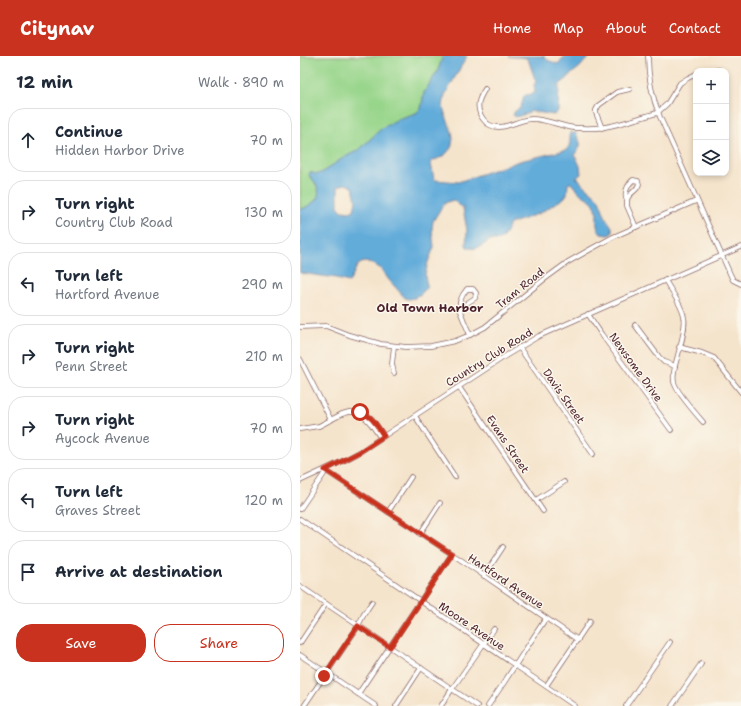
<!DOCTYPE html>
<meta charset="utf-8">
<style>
:root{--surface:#fff;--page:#f6f6f7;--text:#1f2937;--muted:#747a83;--line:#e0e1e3;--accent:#c8321e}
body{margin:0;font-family:"Shantell Sans",sans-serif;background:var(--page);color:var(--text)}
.controls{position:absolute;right:12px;top:12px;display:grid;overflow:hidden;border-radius:8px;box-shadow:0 2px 6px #0003}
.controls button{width:36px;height:36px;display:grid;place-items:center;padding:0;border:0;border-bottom:1px solid var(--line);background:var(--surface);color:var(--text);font:20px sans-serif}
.stop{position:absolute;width:12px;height:12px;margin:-9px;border:3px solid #c8321e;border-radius:50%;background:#fff}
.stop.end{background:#c8321e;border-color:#fff;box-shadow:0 1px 4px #0008}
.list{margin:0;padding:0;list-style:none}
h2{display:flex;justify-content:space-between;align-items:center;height:52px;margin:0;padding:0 16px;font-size:17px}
h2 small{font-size:13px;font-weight:400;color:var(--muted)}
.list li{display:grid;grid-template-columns:26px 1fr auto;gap:12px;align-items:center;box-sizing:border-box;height:64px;margin:0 8px 8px;padding:0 8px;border:1px solid var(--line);border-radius:16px}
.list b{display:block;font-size:15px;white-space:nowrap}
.list p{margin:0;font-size:13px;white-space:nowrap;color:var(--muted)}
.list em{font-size:13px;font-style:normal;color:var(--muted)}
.actions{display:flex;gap:8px;padding:12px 16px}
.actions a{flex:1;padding:9px 0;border:1px solid var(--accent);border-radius:16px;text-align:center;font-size:14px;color:var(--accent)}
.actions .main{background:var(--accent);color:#fff}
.icon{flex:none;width:22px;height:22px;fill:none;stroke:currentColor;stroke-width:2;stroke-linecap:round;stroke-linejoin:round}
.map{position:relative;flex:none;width:441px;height:650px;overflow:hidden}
header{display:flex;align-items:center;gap:24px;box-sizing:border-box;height:56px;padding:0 20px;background:var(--accent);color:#fff}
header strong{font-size:19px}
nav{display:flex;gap:22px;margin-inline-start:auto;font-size:14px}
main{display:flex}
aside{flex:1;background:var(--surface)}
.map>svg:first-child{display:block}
.green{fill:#97d58a;stroke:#707a5a}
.water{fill:#62acda;stroke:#566682;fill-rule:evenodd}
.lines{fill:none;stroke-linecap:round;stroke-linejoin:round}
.minor-casing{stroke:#866463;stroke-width:5.5}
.minor{stroke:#fff;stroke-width:4}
.route{stroke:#c8321e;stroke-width:5}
.labels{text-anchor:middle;stroke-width:3;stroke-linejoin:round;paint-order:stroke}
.street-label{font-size:11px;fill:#4a1f2b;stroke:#fbf7ec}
.neighbourhood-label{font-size:12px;font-weight:bold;fill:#4a1f2b;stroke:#fbf7ec}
</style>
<header>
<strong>Citynav</strong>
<nav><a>Home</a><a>Map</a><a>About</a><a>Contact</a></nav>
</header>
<main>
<aside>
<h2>12 min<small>Walk · 890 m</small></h2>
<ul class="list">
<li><svg class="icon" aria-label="ahead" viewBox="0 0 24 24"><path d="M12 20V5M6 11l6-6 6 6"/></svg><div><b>Continue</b><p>Hidden Harbor Drive</p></div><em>70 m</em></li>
<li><svg class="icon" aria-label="right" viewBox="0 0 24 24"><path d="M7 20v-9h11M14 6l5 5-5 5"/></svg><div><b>Turn right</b><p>Country Club Road</p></div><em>130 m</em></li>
<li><svg class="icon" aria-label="left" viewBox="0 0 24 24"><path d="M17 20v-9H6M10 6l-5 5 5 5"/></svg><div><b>Turn left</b><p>Hartford Avenue</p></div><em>290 m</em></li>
<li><svg class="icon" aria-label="right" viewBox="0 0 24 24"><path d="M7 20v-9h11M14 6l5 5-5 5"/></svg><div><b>Turn right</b><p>Penn Street</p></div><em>210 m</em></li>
<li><svg class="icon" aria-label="right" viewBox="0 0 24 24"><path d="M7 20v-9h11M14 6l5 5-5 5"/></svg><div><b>Turn right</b><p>Aycock Avenue</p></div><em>70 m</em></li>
<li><svg class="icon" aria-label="left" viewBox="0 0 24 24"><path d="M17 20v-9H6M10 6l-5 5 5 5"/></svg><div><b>Turn left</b><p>Graves Street</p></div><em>120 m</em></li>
<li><svg class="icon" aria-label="arrive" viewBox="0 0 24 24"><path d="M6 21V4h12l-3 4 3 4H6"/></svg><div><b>Arrive at destination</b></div></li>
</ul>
<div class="actions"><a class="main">Save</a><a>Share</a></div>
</aside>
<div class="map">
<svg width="441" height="650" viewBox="0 0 441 650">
<rect width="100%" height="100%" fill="#fbf7ec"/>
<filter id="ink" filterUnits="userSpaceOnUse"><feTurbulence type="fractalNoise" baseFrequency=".025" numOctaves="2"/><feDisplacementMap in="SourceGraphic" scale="8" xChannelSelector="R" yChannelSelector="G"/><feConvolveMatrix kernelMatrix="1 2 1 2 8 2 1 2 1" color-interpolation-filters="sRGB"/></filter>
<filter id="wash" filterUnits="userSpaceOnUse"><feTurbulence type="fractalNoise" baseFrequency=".012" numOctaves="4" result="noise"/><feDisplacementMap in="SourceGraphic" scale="16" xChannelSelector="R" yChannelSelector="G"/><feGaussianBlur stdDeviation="0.9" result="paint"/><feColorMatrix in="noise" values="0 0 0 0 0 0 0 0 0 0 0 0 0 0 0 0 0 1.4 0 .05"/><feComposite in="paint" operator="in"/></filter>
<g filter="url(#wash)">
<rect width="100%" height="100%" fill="#f5e4cc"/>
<!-- green -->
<path class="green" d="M 0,0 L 143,0 L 138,14 L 124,37 L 121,53 L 116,57 L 98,63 L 81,73 L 59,94 L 43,102 L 21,117 L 9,119 C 25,137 20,145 0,154 Z"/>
<!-- water -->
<g class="water">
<path d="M 143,0 L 167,0 L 145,39 L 143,50 L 144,55 L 152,76 L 153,83 L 151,92 L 144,100 L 132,105 L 131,108 L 134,123 L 135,124 L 159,126 L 161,125 L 220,105 L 266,94 C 271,90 270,83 270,77 L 276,77 C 277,81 281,85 280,90 C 279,93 276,96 275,99 L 280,110 L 281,118 L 276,122 L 279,123 L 282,128 L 296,140 L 299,144 L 306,162 L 312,171 L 312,177 L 309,179 L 301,178 C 292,168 301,157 294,148 C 292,144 286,141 282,139 C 278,135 274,131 271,127 L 269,127 L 268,128 L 267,138 L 264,142 L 240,157 L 210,168 L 203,181 L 199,184 L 189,184 C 183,190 175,195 167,191 L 166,189 L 167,174 L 163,152 L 153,144 L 147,146 L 143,149 L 133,165 L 132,173 L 134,191 L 128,206 L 125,219 L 127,231 L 120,239 L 117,239 L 115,242 L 108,243 L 105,242 L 89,224 L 80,212 L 75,209 L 66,206 L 61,207 L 57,210 L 50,225 L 49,226 L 37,223 L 37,222 L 0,217 L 0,154 C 20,145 25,137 9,119 L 10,116 L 16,118 L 21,117 L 43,102 L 59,94 L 81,73 L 98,63 L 116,57 L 121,53 L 124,37 L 138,14 ZM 46,128 L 53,131 L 56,144 L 54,154 L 50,156 L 42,155 L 38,150 L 38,131 L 41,129 Z"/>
<path d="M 208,0 L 244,0 L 247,4 L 258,8 L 263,2 L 267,0 L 291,0 L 285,5 L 280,11 L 269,20 L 268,22 L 259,29 L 258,55 L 254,59 L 231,55 L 229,57 L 216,61 L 213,59 L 215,55 C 222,53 222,46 224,40 C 227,38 231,39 235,37 L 234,28 L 236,26 L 228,3 C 222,0 215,2 208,0 Z"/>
</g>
</g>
<g filter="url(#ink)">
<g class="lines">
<!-- minor casing -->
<g class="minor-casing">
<g id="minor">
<path d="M 348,0 C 348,21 352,41 360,61 L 431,220 L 433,224 L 441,228"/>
<polyline points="411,15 419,14"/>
<path d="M 185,33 C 180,41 176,48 180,58 C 182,62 184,65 188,68 C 202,77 217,63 232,63 C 246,63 260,70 274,72 C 284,72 295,73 305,71 C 323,68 340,61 358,57"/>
<polyline points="358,56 367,48 380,27 388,22 396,18"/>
<polyline points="302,72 296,57 296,54 299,49 317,36 330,33"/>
<path d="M 327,144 C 329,136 337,136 339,128 L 338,125 L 333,124 C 328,128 323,138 327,144 L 327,150 L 336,171"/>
<path d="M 365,224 C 371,235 382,249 384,261 C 387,271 378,298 375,310 C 374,315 373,321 374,326 C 376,335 396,358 403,366"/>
<path d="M 167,233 L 173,233 L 176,237 L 175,242 L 167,247 L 160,255 C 158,247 161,240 167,233 Z"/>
<polyline points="160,255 164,265 170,279"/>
<polyline points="288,258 302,279 371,374"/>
<polyline points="335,269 359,301 364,306 375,310"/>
<polyline points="0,271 26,270 49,279 81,288 106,291 131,290 155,285 170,279 185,271 242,225 268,206 291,193 313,181 396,145"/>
<polyline points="94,290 92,308 94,317"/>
<polyline points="219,291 293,398"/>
<polyline points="379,291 402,297 414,302 441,336"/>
<polyline points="0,303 31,364"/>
<polyline points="159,331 243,455"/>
<path d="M 59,358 C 69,362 74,373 81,382"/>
<polyline points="115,360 155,421"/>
<polyline points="0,373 19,370 42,358 49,356 60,356 66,358 72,363 84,380"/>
<polyline points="0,425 45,404 58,397 207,299 239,280 441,191"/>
<polyline points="236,444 264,426"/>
<polyline points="0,453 24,418 25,414 173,512 278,584"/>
<polyline points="88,456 111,421"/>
<polyline points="0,463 275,650"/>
<polyline points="120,478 140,447"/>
<polyline points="184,520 203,491"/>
<polyline points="0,530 177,650"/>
<polyline points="0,587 26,548"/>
<polyline points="0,599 76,650"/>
<polyline points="246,630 290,565"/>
<polyline points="58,638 152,498"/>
<polyline points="4,650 57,572 64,558 72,546"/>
<polyline points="96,650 121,612"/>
<polyline points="141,650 152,633 194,573"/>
<polyline points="188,650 203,628 246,562"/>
<polyline points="326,650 370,586"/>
<polyline points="372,650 401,608"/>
</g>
</g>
<!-- minor -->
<use href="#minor" class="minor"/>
</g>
</g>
<g class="lines" filter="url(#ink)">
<!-- route -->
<path class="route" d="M 24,620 L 58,570 L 90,591 L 152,498 L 25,414 L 58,397 L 84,380 C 76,369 73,360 60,356"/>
</g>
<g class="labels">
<!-- street labels -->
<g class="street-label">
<text transform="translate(220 232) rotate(-39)" y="4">Tram Road</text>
<text transform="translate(189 301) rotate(-32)" y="4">Country Club Road</text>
<text transform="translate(336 311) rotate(54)" y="4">Newsome Drive</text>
<text transform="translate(264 340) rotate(55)" y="4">Davis Street</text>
<text transform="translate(208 388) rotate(56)" y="4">Evans Street</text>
<text transform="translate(206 525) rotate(34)" y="4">Hartford Avenue</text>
<text transform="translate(172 570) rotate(34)" y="4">Moore Avenue</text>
</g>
<!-- neighbourhood labels -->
<g class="neighbourhood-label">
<text x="130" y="256">Old Town Harbor</text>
</g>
</g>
</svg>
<div class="controls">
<button>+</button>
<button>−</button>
<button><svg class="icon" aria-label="layers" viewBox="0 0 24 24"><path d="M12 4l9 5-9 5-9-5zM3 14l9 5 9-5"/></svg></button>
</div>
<div class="stop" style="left:60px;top:356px"></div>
<div class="stop end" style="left:24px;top:620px"></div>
</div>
</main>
